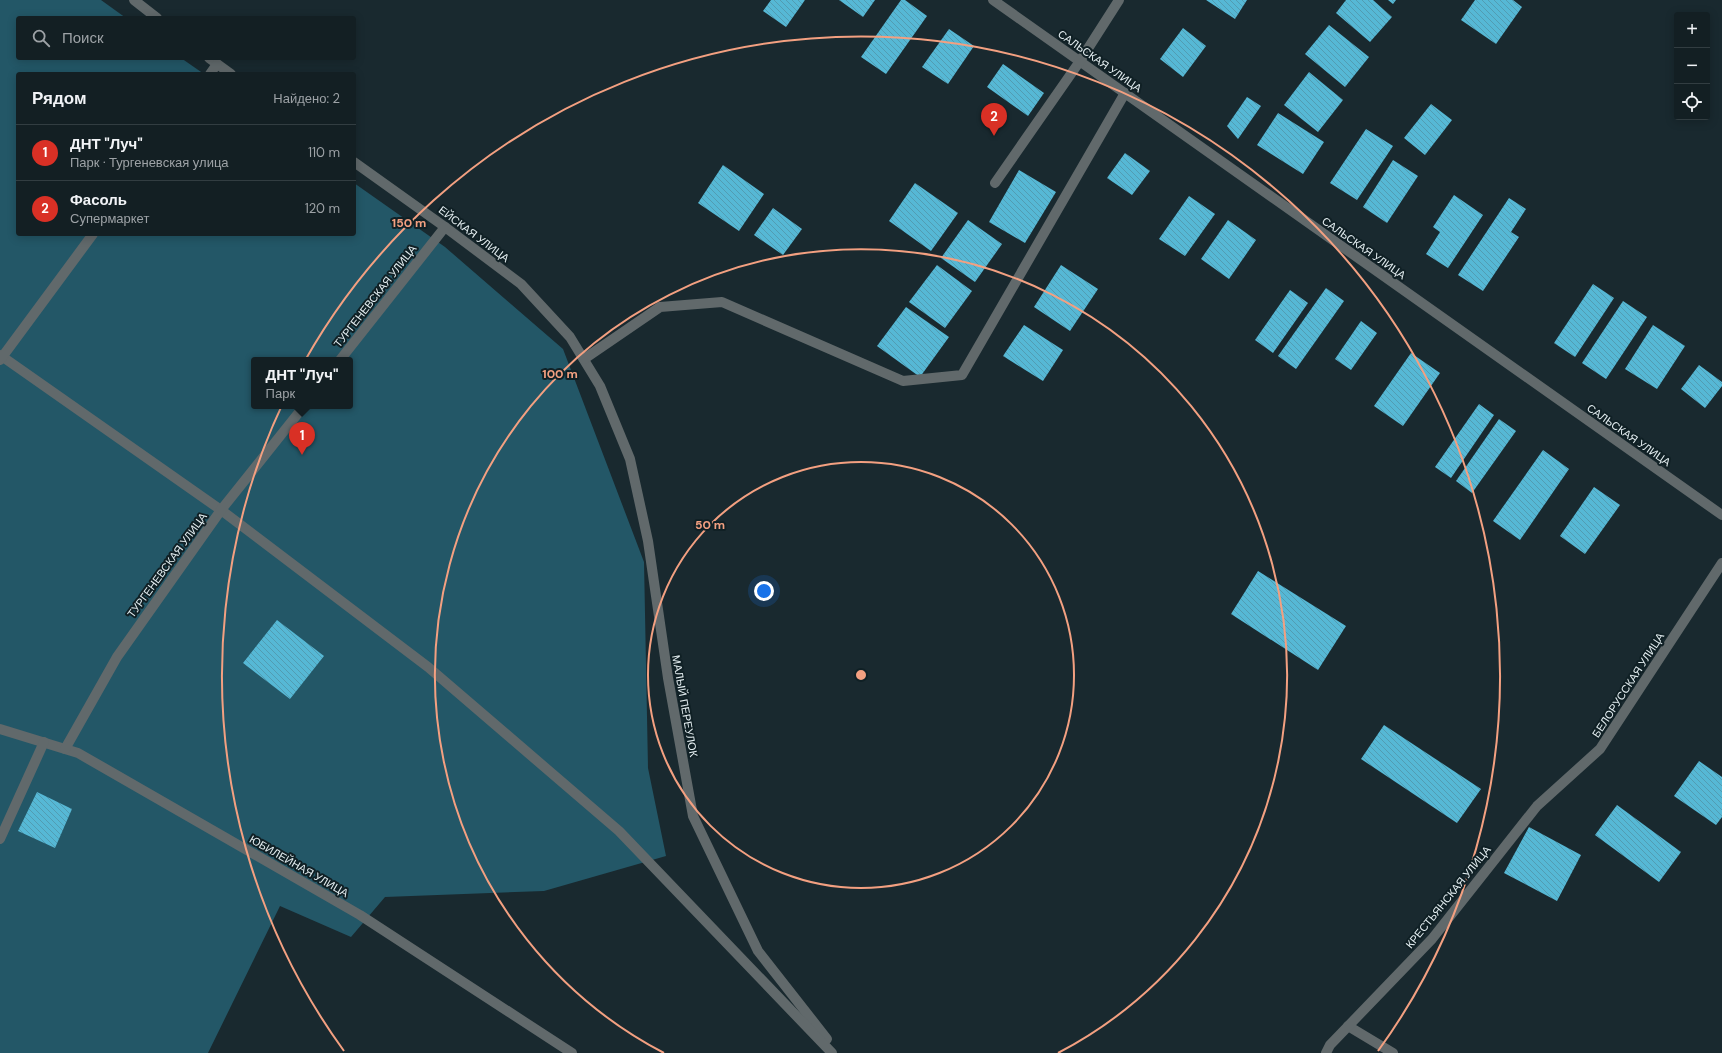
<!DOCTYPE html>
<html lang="ru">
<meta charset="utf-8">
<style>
:root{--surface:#131f23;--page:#1c272b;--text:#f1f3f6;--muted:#9da2a6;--line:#323d41;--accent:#d93025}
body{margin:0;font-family:"DM Sans",sans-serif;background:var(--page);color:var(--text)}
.controls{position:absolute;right:12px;top:12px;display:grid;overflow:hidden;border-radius:4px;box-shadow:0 2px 10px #0003}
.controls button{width:36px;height:36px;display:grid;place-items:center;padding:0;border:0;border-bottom:1px solid var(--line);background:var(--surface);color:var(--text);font:20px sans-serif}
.you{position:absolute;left:764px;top:591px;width:14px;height:14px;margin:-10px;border:3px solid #fff;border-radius:50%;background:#1a73e8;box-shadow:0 0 0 6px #1a73e833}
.badge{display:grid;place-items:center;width:26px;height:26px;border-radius:50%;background:var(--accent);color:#fff;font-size:13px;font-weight:700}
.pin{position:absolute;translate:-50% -33px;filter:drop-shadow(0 1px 2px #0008)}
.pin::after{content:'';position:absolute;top:21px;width:14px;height:12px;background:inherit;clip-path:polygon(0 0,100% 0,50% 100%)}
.popup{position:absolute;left:251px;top:357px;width:102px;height:52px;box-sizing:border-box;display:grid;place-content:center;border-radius:4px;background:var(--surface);filter:drop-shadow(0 1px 3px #0005);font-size:13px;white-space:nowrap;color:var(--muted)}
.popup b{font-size:15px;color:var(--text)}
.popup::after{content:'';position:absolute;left:50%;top:100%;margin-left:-8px;border:8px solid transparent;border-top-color:var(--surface)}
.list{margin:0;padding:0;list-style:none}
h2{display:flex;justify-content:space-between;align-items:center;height:52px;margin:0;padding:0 16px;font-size:17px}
h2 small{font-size:13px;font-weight:400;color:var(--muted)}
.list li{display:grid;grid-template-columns:26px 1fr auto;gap:12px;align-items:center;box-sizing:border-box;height:56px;padding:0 16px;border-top:1px solid var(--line)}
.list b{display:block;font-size:15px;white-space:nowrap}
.list p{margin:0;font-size:13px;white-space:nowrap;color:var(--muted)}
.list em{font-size:13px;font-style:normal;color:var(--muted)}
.icon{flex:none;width:22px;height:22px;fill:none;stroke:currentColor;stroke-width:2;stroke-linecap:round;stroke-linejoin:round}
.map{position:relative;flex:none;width:1722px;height:1053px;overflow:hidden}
.search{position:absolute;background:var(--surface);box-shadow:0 2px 10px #0003;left:16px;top:16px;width:340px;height:44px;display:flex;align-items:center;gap:10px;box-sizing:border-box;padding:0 14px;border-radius:4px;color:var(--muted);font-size:15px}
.panel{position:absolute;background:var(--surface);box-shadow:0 2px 10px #0003;left:16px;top:72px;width:340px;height:164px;border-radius:4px}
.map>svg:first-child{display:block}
.green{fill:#235767;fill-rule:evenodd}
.building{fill:url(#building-back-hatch)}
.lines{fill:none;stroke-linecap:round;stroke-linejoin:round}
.minor{stroke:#61696b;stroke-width:10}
.ring{fill:none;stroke:#f3a081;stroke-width:2}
.labels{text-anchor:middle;stroke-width:4;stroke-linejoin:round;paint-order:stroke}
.street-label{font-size:11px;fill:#e5eff2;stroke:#102025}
.centre{fill:#f3a081;stroke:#102025;stroke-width:2}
.ring-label{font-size:12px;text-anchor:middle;font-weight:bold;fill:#f3a081;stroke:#102025;stroke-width:4;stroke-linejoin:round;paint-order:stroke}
</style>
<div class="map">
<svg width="1722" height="1053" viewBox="0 0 1722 1053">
<defs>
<pattern id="building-back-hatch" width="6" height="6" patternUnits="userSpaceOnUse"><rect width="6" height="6" fill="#56b8d5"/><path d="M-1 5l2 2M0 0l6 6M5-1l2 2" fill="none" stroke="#529cb2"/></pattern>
</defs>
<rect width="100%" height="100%" fill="#19292f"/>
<!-- green -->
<path class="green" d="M 0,0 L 101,0 L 126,18 L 18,18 L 18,58 L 181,58 L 204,74 L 18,74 L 18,234 L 354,234 L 354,183 L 445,247 L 563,349 L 644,562 L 648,768 L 666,856 L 544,891 L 385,897 L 351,937 L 280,906 L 208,1053 L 0,1053 ZM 254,360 L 350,360 L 350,406 L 254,406 Z"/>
<!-- building -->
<g class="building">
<polygon points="771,0 805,0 786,27 763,11"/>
<polygon points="839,0 875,0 863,17"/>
<polygon points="901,0 905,0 927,16 886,74 861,57"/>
<polygon points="1206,0 1247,0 1235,19"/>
<polygon points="1346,0 1373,0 1392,17 1370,42 1336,13"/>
<polygon points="1388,0 1396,0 1393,4"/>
<polygon points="1475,0 1513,0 1522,7 1496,44 1461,20"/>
<polygon points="1329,25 1369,57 1345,87 1305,54"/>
<polygon points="1183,28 1206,46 1183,77 1160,59"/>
<polygon points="949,29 974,46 948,84 922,67"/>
<polygon points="1003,64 1044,93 1028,116 987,87"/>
<polygon points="1309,72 1343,100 1318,132 1284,105"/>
<polygon points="1247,97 1261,106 1238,139 1227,126"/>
<polygon points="1431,104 1452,120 1425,155 1404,138"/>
<polygon points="1278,113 1324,142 1303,174 1257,145"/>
<polygon points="1366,129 1393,146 1357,200 1330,183"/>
<polygon points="1125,153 1150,171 1132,195 1107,178"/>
<polygon points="1393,160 1418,176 1387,223 1363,207"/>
<polygon points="723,165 764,194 739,231 698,203"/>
<polygon points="1019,170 1056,192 1025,243 989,222"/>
<polygon points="915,183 958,213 931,251 889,221"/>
<polygon points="1454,195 1483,215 1448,268 1426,254 1440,232 1433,227"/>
<polygon points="1189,196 1215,214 1185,256 1159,239"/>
<polygon points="1509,198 1526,209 1511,232 1519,237 1483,291 1458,275"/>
<polygon points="773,208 802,229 783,255 754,235"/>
<polygon points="968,220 1002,244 975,282 941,258"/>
<polygon points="1228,220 1256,240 1229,279 1201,259"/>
<polygon points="937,265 972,291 945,328 909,302"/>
<polygon points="1061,265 1098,289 1070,331 1034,307"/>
<polygon points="1593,284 1614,298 1575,357 1554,343"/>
<polygon points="1326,288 1344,301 1296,369 1278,356"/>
<polygon points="1290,290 1308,303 1273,353 1255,340"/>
<polygon points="1623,301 1647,317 1606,379 1582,363"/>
<polygon points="906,307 949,337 920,377 877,346"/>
<polygon points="1361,321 1377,333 1351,370 1335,359"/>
<polygon points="1024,325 1063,350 1043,381 1003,356"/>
<polygon points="1653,325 1685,346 1657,389 1625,369"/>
<polygon points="1411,353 1440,373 1403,426 1374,406"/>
<polygon points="1699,365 1722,382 1722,386 1705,408 1681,389"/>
<polygon points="1479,404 1494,415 1451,478 1435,467"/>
<polygon points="1499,419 1516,431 1472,493 1456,481"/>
<polygon points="1543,450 1569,469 1520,540 1493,521"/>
<polygon points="1594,487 1620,505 1585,554 1560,536"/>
<polygon points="1258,571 1346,626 1318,670 1231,614"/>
<polygon points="277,620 324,656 290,699 243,663"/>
<polygon points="1384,725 1481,789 1457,823 1361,759"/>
<polygon points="1699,761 1722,777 1722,817 1716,825 1674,796"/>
<polygon points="37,792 72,809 55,848 18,831"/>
<polygon points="1617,805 1681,852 1659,882 1595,835"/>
<polygon points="1529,827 1581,855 1557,901 1504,873"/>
</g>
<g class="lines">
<!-- minor -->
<g class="minor">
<polyline points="134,0 157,18"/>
<polyline points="993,0 1722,515"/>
<polyline points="209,58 231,74"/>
<polyline points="210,74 217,64"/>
<polyline points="354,162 445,227 521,284 570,337 600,386 630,459 648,541 668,678 693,816 758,951 827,1039"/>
<polyline points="995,183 1080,61 1119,0"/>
<polyline points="0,355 221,510 428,667 619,831 832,1053"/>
<polyline points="584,359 660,307 722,302 903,381 962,375 1125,93"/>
<polyline points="0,360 93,234"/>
<polyline points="340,360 445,227"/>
<polyline points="0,729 78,753 360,915 572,1053"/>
<polyline points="65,749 117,657 221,510 304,406"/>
<polyline points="0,839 44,742"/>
<polyline points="1348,1026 1393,1053"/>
<polyline points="1326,1053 1330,1045 1432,939 1537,806 1600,749 1722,563"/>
</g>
</g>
<!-- distance rings -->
<g class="ring">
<circle cx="861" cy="675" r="213"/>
<path d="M664 1053A426 426 0 1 1 1058 1053"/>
<path d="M344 1051A639 639 0 1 1 1378 1051"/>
</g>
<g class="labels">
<!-- street labels -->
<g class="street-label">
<text transform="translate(1100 61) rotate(35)" y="4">САЛЬСКАЯ УЛИЦА</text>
<text transform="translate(474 234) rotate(37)" y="4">ЕЙСКАЯ УЛИЦА</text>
<text transform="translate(1364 248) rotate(35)" y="4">САЛЬСКАЯ УЛИЦА</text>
<text transform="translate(375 296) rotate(-52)" y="4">ТУРГЕНЕВСКАЯ УЛИЦА</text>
<text transform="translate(1629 435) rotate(35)" y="4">САЛЬСКАЯ УЛИЦА</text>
<text transform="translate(167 565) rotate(-54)" y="4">ТУРГЕНЕВСКАЯ УЛИЦА</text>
<text transform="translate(1628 685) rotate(-57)" y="4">БЕЛОРУССКАЯ УЛИЦА</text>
<text transform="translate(685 706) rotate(80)" y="4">МАЛЫЙ ПЕРЕУЛОК</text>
<text transform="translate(299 866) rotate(30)" y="4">ЮБИЛЕЙНАЯ УЛИЦА</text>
<text transform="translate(1448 897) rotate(-51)" y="4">КРЕСТЬЯНСКАЯ УЛИЦА</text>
</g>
</g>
<circle cx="861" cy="675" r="6" class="centre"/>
<g class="ring-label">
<text x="409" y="227">150 m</text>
<text x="560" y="378">100 m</text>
<text x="710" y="529">50 m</text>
</g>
</svg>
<div class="controls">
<button>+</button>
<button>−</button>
<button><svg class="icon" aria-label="locate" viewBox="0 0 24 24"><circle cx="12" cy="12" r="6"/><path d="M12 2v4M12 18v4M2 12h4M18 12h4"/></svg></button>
</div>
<div class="you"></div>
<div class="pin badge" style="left:302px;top:455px">1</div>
<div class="popup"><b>ДНТ &quot;Луч&quot;</b>Парк</div>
<div class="pin badge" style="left:994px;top:136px">2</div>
<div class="search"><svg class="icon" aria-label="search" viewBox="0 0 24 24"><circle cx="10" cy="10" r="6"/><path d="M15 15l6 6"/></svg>Поиск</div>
<section class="panel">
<h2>Рядом<small>Найдено: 2</small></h2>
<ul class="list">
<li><span class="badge">1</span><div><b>ДНТ &quot;Луч&quot;</b><p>Парк · Тургеневская улица</p></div><em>110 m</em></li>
<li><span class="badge">2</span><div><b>Фасоль</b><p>Супермаркет</p></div><em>120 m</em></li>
</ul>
</section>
</div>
